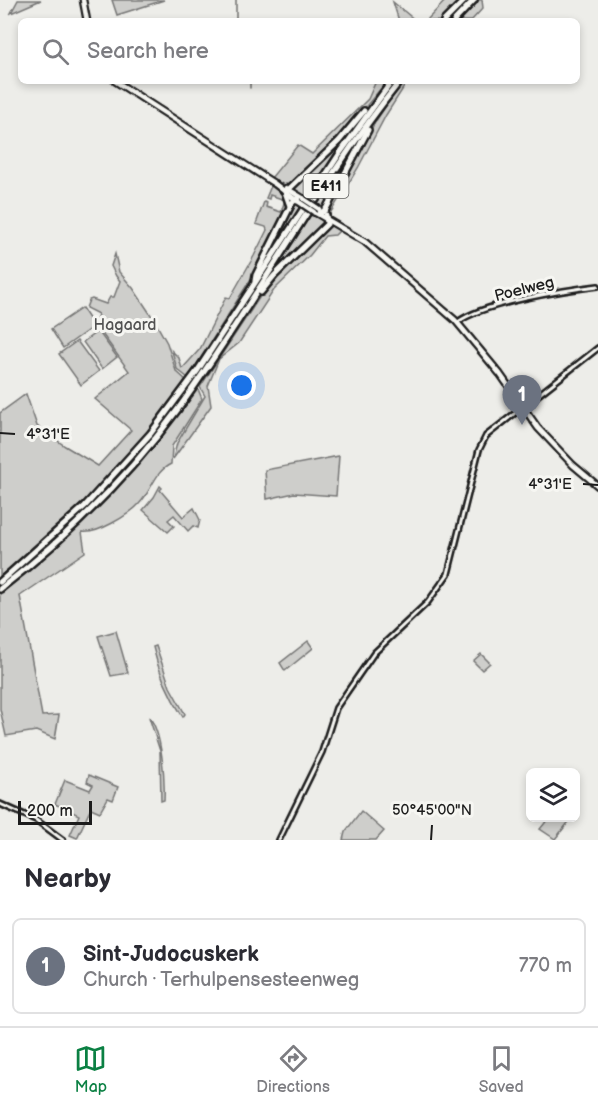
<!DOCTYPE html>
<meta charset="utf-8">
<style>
:root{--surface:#fff;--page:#f7f7f7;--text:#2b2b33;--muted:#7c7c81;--line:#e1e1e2;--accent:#0b8043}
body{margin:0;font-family:"Balsamiq Sans",sans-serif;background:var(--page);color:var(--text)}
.controls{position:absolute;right:18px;bottom:18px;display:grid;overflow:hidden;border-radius:9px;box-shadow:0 3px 9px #0003}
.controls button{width:54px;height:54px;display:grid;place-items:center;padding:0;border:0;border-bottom:2px solid var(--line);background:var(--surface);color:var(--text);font:30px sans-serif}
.scale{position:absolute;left:18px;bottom:15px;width:74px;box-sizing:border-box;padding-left:6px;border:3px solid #1c1c1c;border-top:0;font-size:16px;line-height:21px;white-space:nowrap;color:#1c1c1c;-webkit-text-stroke:4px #f6f6f2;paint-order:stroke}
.you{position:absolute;left:242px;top:386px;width:21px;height:21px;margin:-15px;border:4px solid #fff;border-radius:50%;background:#1a73e8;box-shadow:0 0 0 9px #1a73e833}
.badge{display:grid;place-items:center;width:39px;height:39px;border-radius:50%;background:var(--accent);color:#fff;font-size:20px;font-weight:700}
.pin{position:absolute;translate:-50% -50px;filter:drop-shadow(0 2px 3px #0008)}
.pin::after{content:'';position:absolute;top:32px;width:21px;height:18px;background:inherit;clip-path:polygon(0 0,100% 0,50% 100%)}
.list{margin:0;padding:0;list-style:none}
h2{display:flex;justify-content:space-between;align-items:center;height:78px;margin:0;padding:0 24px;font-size:26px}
h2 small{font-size:20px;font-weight:400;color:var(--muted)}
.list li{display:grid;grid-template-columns:39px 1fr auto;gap:18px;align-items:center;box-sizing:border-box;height:96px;margin:0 12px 12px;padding:0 12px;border:2px solid var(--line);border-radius:9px}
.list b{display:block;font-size:22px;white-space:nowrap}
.list p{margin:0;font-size:20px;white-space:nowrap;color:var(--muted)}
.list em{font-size:20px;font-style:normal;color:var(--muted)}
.icon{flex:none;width:33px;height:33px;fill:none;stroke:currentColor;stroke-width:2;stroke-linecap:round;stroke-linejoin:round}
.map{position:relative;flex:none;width:598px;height:840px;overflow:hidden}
.search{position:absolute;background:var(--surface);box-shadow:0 3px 9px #0003;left:18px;right:18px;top:18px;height:66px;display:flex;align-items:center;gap:15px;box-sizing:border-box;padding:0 21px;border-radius:9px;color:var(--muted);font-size:22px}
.sheet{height:186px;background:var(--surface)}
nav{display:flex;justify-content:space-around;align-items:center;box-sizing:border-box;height:84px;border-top:2px solid var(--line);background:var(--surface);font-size:16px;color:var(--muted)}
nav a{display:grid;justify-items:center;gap:3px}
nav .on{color:var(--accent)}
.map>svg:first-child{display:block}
.green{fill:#cececb;stroke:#757574;stroke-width:1.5}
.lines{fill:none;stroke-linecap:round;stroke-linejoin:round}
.stream{stroke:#6f6f6d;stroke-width:1.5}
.minor-casing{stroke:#1c1c1c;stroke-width:8}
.major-casing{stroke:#1c1c1c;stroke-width:9}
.highway-casing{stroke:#1c1c1c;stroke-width:10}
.minor{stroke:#f6f6f2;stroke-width:3}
.major{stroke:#f6f6f2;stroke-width:4.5}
.highway{stroke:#f6f6f2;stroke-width:5}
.major-bridge-casing{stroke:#1c1c1c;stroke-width:9;stroke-linecap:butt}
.major-bridge{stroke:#f6f6f2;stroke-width:4.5}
.ticks{fill:none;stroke:#1c1c1c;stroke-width:2}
.labels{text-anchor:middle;stroke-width:6;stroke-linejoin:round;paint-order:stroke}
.shield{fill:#f6f6f2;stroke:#5d5d5c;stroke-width:1.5}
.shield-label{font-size:15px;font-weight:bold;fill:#1c1c1c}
.street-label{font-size:16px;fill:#1c1c1c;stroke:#f6f6f2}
.park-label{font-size:16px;fill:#515151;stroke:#f6f6f2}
.ticks-label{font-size:15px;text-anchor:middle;fill:#1c1c1c;stroke:#f6f6f2;stroke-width:6;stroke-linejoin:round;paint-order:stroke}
</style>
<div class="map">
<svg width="598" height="840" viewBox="0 0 598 840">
<rect width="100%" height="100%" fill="#edede9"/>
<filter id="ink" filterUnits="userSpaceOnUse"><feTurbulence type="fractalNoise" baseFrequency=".0167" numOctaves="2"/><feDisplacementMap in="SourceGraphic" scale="12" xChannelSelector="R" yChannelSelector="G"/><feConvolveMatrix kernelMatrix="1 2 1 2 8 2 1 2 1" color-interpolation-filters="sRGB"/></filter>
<g filter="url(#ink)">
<!-- green -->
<g class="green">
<polygon points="18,0 41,0 11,13"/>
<polygon points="112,0 164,0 117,15"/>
<polygon points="446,0 459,0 440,21 426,21"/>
<polygon points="479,0 482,0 483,8 471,21 459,21"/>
<polygon points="393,2 416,21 399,21"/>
<polygon points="376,81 387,81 339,139 288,187 271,178 298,145 312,154 368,99"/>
<path d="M 405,81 L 404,87 L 386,115 L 358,168 L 331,212 L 329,208 C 352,163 372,120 405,81 Z"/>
<polygon points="343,139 345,140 306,198 292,189"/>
<polygon points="357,144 358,145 323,210 317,205"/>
<polygon points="271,186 284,196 288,204 254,274 188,378 177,369 172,351 179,358 182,369 200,349 226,297 230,298 254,256 267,230 266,227 256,224 264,202 267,203 266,207 281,212 285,200 270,195 269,199 266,198"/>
<polygon points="294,201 301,206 266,260"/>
<polygon points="312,213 326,222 272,275"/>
<polygon points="329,225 341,229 335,235 325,236 310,255 274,290 239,343 219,359 208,386 211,406 173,459 177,443 205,396 200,387 267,286"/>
<path d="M 115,254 L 119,272 L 133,288 L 153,318 L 167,343 L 176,371 L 186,380 C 134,454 71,520 0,576 L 0,413 L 26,394 L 37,426 L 65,446 L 98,466 L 131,430 L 95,399 L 129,371 L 95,324 L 98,314 L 86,308 L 89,300 L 92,299 L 106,304 L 110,297 L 114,297 L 120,281 L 116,276 L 111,266 Z"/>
<polygon points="82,308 94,326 63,348 51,329"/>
<polygon points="98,331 117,357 102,369 83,342"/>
<polygon points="77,341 99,371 81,385 59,354"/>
<path d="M 198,389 L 202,399 L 172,446 L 171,464 C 154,472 152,491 139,504 C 129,515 96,535 82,532 L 85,552 L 20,596 L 42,716 L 59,715 L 55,739 L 36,731 L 6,736 L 0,709 L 0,593 C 77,536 141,465 198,389 Z"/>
<polygon points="339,456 336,496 294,493 267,499 265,470"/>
<polygon points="160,486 162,488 160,490 183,517 194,508 200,520 198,528 193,526 188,531 174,515 168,520 174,526 168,532 143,510 154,497"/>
<polygon points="116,631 128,673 111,676 98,636"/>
<polygon points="308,641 313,648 285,671 280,663"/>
<path d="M 156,646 L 170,687 L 185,714 L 183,717 C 168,694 159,674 153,647 Z"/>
<polygon points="481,654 490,663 482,670 473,661"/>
<path d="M 149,717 C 162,731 165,779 164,800 L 161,801 L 160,751 Z"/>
<polygon points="89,775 118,787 113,800 108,798 100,812 91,808 77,838 70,835 79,815 55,804 65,780 90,790 93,785 87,782"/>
<polygon points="361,811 384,831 376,840 343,840 345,832"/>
<polygon points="549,818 572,818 555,839 540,829"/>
</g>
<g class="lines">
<!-- stream -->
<g class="stream">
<polyline points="236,0 236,21"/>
<polyline points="250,81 250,88"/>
</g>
<!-- minor casing -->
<g class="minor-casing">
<g id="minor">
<path d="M 458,322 C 483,303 565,290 598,286"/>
<polyline points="0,804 36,820 63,840"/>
<polyline points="279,840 322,752 336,708 374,653 428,602 448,574 479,450 486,436 598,348"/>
</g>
</g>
<!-- major casing -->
<g class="major-casing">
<g id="major">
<polyline points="83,0 87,21"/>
<polyline points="115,81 275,184 297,201"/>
<polyline points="286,188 304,199"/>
<polyline points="316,213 365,242 455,320 500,374 538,428 573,465 598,486"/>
</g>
</g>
<!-- highway casing -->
<g class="highway-casing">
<g id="highway">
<polyline points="444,21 465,0"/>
<polyline points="454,21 474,0"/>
<polyline points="288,190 339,141 364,111"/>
<polyline points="285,192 290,206"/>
<polyline points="314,212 321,213 326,209 368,130"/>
<polyline points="255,281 256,275 292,203 296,199 304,199"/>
<polyline points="261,292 274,276 327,224 326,215"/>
<polyline points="0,582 85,506 151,433 198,370 340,153 392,81"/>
<path d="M 0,589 C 67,537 128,477 178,409 C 256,302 318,184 400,81"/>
</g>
</g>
<!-- minor -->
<use href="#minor" class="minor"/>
<!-- major -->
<use href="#major" class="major"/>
<!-- highway -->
<use href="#highway" class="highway"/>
<!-- major-bridge casing -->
<g class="major-bridge-casing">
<g id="major-bridge">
<polyline points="304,199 319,209"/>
<polyline points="299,202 314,212"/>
</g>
</g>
<!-- major-bridge -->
<use href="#major-bridge" class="major-bridge"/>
</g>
</g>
<!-- ticks -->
<path class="ticks" d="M 0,433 L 15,434M 583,484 L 598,485M 431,840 L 432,825"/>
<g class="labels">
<!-- shield labels -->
<rect class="shield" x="303.5" y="174" width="45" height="24" rx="4.5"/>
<g class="shield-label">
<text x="326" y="191">E411</text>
</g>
<!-- street labels -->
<g class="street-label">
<text transform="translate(524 288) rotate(-14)" y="6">Poelweg</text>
</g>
<!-- park labels -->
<g class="park-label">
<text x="125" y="330">Hagaard</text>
</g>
</g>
<g class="ticks-label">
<text x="48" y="439">4°31'E</text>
<text x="550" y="489">4°31'E</text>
<text x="432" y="815">50°45'00"N</text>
</g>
</svg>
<div class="controls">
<button><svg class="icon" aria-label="layers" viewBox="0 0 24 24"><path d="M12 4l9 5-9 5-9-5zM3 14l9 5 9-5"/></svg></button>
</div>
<div class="scale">200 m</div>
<div class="you"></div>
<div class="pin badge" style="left:522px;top:425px;background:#6b7280">1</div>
<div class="search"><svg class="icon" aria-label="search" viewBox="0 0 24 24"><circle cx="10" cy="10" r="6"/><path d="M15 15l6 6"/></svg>Search here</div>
</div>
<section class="sheet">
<h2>Nearby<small></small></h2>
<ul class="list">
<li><span class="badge" style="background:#6b7280">1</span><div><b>Sint-Judocuskerk</b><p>Church · Terhulpensesteenweg</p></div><em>770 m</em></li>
</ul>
</section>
<nav>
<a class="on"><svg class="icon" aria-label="map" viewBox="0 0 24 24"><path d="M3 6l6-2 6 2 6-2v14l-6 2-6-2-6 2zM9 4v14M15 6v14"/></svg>Map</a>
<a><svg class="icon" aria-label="directions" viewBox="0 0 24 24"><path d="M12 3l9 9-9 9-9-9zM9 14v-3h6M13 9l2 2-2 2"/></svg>Directions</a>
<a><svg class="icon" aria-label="saved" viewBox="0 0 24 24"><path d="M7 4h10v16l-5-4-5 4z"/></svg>Saved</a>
</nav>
